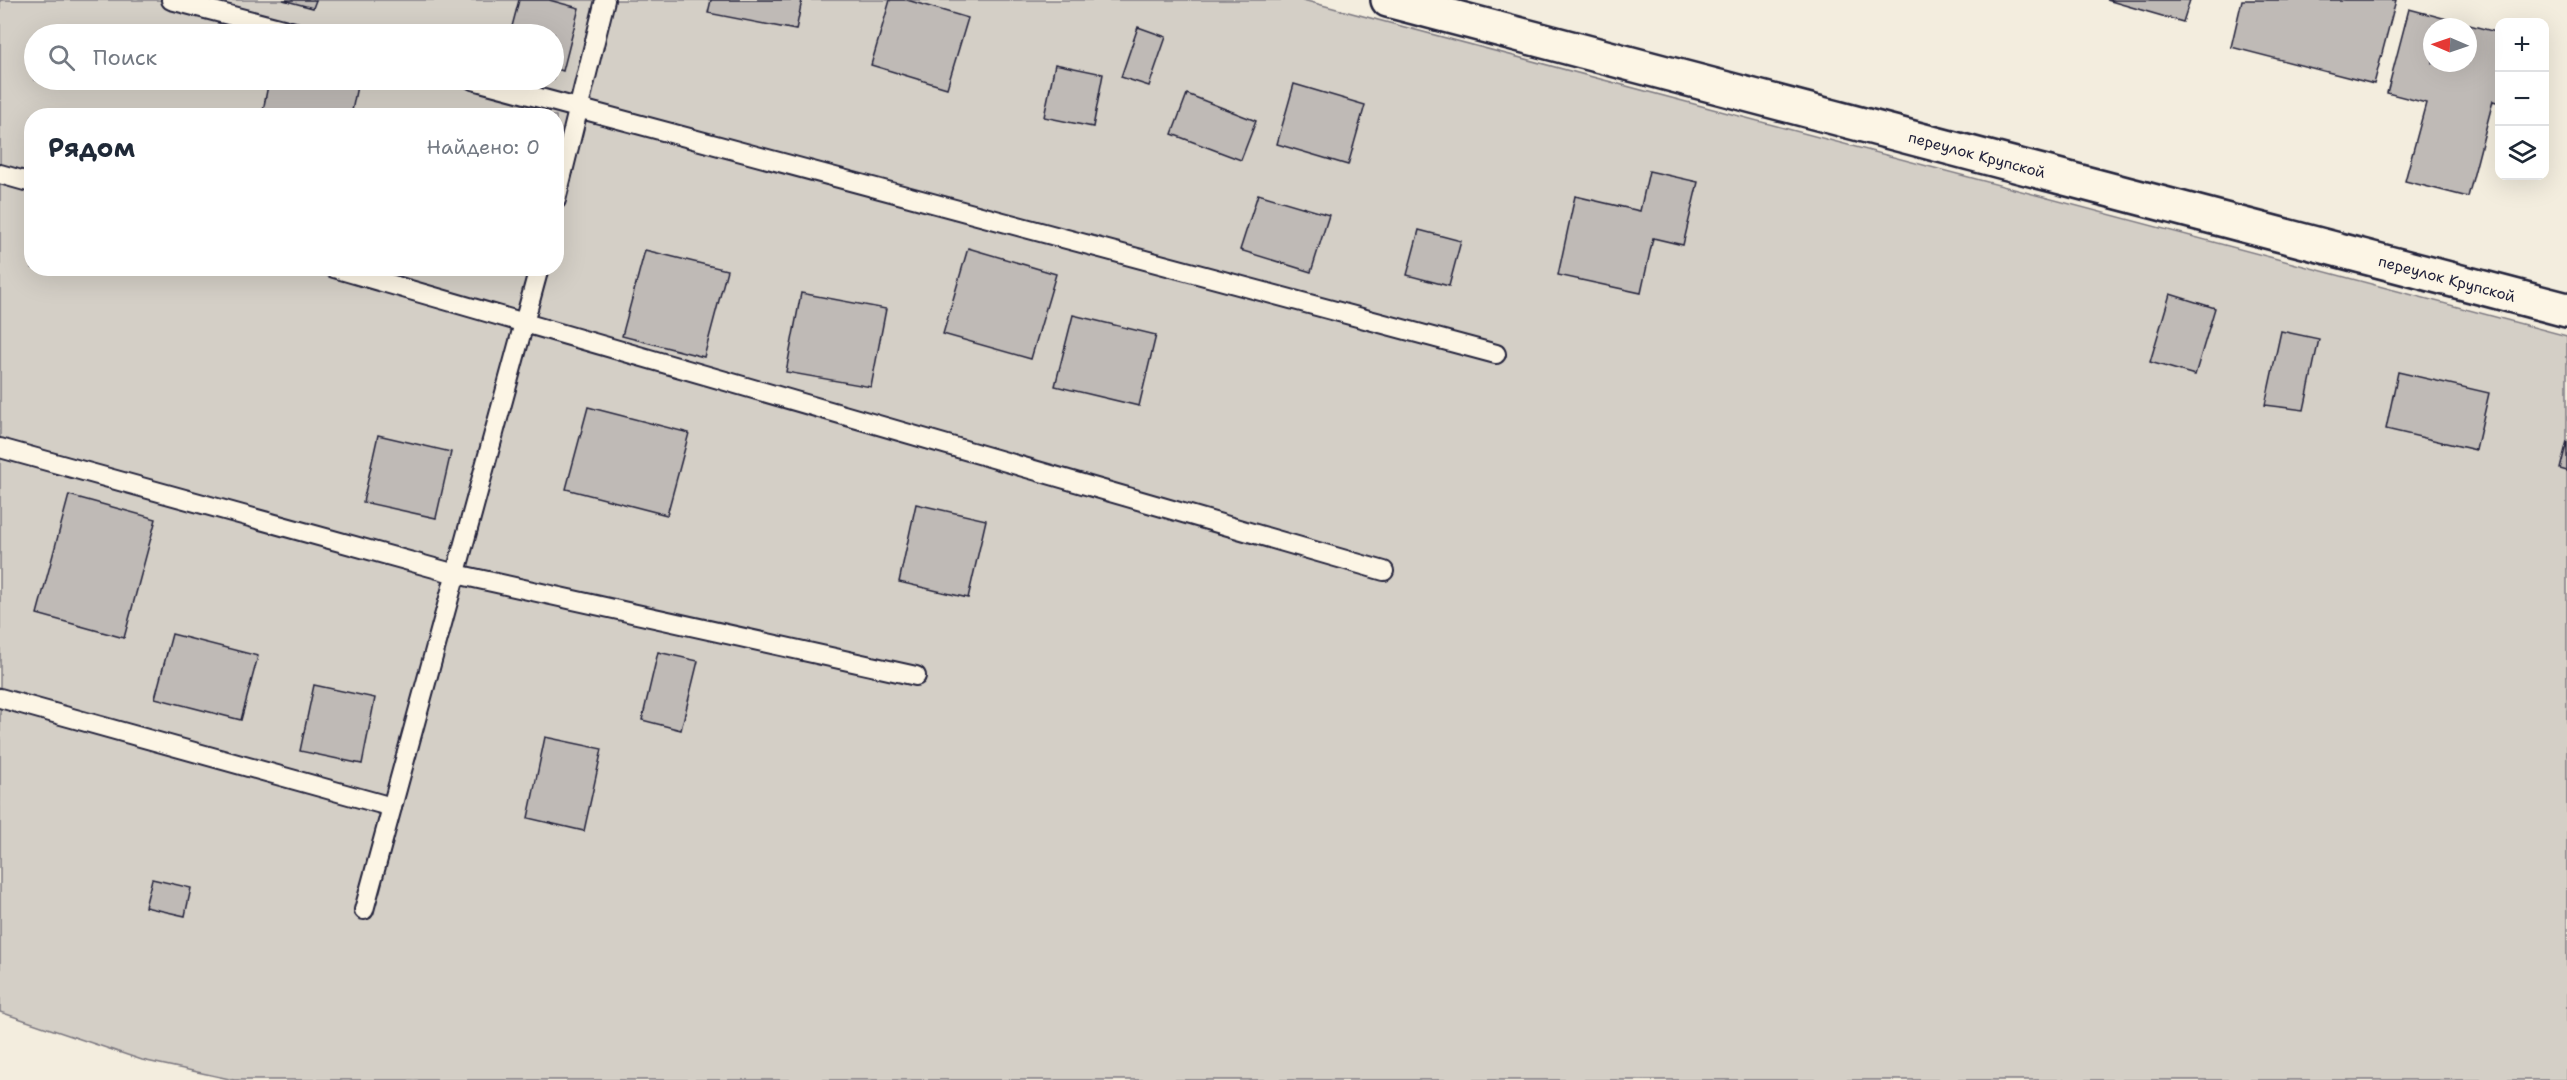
<!DOCTYPE html>
<html lang="ru">
<meta charset="utf-8">
<style>
:root{--surface:#fff;--page:#f6f6f7;--text:#1f2937;--muted:#747a83;--line:#e0e1e3}
body{margin:0;font-family:"Shantell Sans",sans-serif;background:var(--page);color:var(--text)}
.controls{position:absolute;right:18px;top:18px;display:grid;overflow:hidden;border-radius:12px;box-shadow:0 6px 24px #0002}
.controls button{width:54px;height:54px;display:grid;place-items:center;padding:0;border:0;border-bottom:2px solid var(--line);background:var(--surface);color:var(--text);font:30px sans-serif}
.compass{position:absolute;left:2423px;top:18px;width:54px;height:54px;border-radius:50%;background:var(--surface);box-shadow:0 6px 24px #0002;rotate:272deg}
.list{margin:0;padding:0;list-style:none}
h2{display:flex;justify-content:space-between;align-items:center;height:78px;margin:0;padding:0 24px;font-size:26px}
h2 small{font-size:20px;font-weight:400;color:var(--muted)}
.icon{flex:none;width:33px;height:33px;fill:none;stroke:currentColor;stroke-width:2;stroke-linecap:round;stroke-linejoin:round}
.map{position:relative;flex:none;width:2567px;height:1080px;overflow:hidden}
.search{position:absolute;background:var(--surface);box-shadow:0 6px 24px #0002;left:24px;top:24px;width:540px;height:66px;display:flex;align-items:center;gap:15px;box-sizing:border-box;padding:0 21px;border-radius:33px;color:var(--muted);font-size:22px}
.panel{position:absolute;background:var(--surface);box-shadow:0 6px 24px #0002;left:24px;top:108px;width:540px;height:168px;border-radius:24px}
.map>svg:first-child{display:block}
.green{fill:#d4cfc6;stroke:#7b7880;stroke-width:1.5;fill-rule:evenodd}
.building{fill:#bfbab6;stroke:#22223b;stroke-width:1.5;fill-rule:evenodd}
.lines{fill:none;stroke-linecap:round;stroke-linejoin:round}
.service-casing{stroke:#22223b;stroke-width:22}
.minor-casing{stroke:#22223b;stroke-width:38}
.service{stroke:#fcf5e5;stroke-width:18}
.minor{stroke:#fcf5e5;stroke-width:33}
.labels{text-anchor:middle;stroke-width:5;stroke-linejoin:round;paint-order:stroke}
.street-label{font-size:15px;fill:#22223b;stroke:#fcf5e5}
</style>
<div class="map">
<svg width="2567" height="1080" viewBox="0 0 2567 1080">
<rect width="100%" height="100%" fill="#f3edde"/>
<filter id="ink" filterUnits="userSpaceOnUse"><feTurbulence type="fractalNoise" baseFrequency=".0167" numOctaves="2"/><feDisplacementMap in="SourceGraphic" scale="12" xChannelSelector="R" yChannelSelector="G"/><feConvolveMatrix kernelMatrix="1 2 1 2 8 2 1 2 1" color-interpolation-filters="sRGB"/></filter>
<g filter="url(#ink)">
<!-- green -->
<path class="green" d="M 0,0 L 1303,0 L 2567,336 L 2567,1080 L 234,1080 L 142,1060 L 0,1012 ZM 34,34 L 554,34 L 554,80 L 34,80 ZM 32,116 L 556,116 L 556,268 L 32,268 Z"/>
<!-- building -->
<g class="building">
<polygon points="283,0 316,0 313,8"/>
<polygon points="519,0 549,0 579,8 563,71 554,68 554,34 510,34"/>
<polygon points="711,0 802,0 796,30 708,13"/>
<polygon points="890,0 907,0 968,18 947,88 871,65"/>
<polygon points="2107,0 2190,0 2183,22"/>
<polygon points="2242,0 2396,0 2374,84 2231,47"/>
<path d="M 2409,9 L 2500,33 L 2500,103 L 2493,101 L 2468,197 L 2405,181 L 2426,103 L 2387,93 ZM 2432,27 L 2468,27 L 2468,63 L 2432,63 Z"/>
<polygon points="1138,27 1166,37 1149,86 1121,77"/>
<polygon points="1055,64 1103,74 1093,127 1044,117"/>
<polygon points="269,80 325,80 357,86 351,116 262,116"/>
<polygon points="1294,84 1365,105 1348,165 1277,144"/>
<polygon points="1187,94 1256,121 1241,160 1172,134"/>
<polygon points="1649,171 1698,182 1683,245 1653,238 1641,293 1558,275 1575,196 1640,211"/>
<polygon points="1258,194 1329,215 1311,272 1240,250"/>
<polygon points="1419,230 1461,241 1449,286 1407,275"/>
<polygon points="968,248 1056,274 1031,359 943,334"/>
<polygon points="645,250 727,270 704,357 622,336"/>
<polygon points="801,293 886,309 871,387 786,372"/>
<polygon points="2170,294 2215,308 2195,375 2150,362"/>
<polygon points="1073,315 1156,335 1139,406 1055,386"/>
<polygon points="2281,331 2319,339 2304,410 2265,405"/>
<polygon points="2398,372 2489,393 2476,450 2386,429"/>
<polygon points="588,407 689,433 667,515 566,489"/>
<polygon points="378,435 451,452 436,518 363,502"/>
<polygon points="2567,441 2567,471 2560,469"/>
<polygon points="69,495 156,519 124,638 37,614"/>
<polygon points="916,504 986,520 968,598 899,582"/>
<polygon points="172,634 258,656 241,720 155,698"/>
<polygon points="658,652 698,661 681,730 642,720"/>
<polygon points="314,685 375,698 362,764 300,751"/>
<polygon points="545,737 602,749 584,831 528,818"/>
<polygon points="152,879 191,888 185,916 145,907"/>
</g>
<g class="lines">
<!-- service casing -->
<g class="service-casing">
<g id="service">
<polyline points="171,0 302,34"/>
<polyline points="473,80 1496,354"/>
<polyline points="0,174 32,183"/>
<polyline points="556,200 605,0"/>
<polyline points="334,268 1384,571"/>
<polyline points="0,448 456,574 916,676"/>
<polyline points="0,698 392,807"/>
<polyline points="364,910 539,268"/>
</g>
</g>
<!-- minor casing -->
<g class="minor-casing">
<polyline id="minor" points="1388,0 2567,310"/>
</g>
<!-- service -->
<use href="#service" class="service"/>
<!-- minor -->
<use href="#minor" class="minor"/>
</g>
</g>
<g class="labels">
<!-- street labels -->
<g class="street-label">
<text transform="translate(1977 155) rotate(15)" y="5">переулок Крупской</text>
<text transform="translate(2447 279) rotate(15)" y="5">переулок Крупской</text>
</g>
</g>
</svg>
<div class="controls">
<button>+</button>
<button>−</button>
<button><svg class="icon" aria-label="layers" viewBox="0 0 24 24"><path d="M12 4l9 5-9 5-9-5zM3 14l9 5 9-5"/></svg></button>
</div>
<svg class="compass" viewBox="-18 -18 36 36"><path d="M0-13l5 13h-10z" fill="#e53935"/><path d="M0 13l5-13h-10z" fill="#747a83"/></svg>
<div class="search"><svg class="icon" aria-label="search" viewBox="0 0 24 24"><circle cx="10" cy="10" r="6"/><path d="M15 15l6 6"/></svg>Поиск</div>
<section class="panel">
<h2>Рядом<small>Найдено: 0</small></h2>
<ul class="list">
</ul>
</section>
</div>
